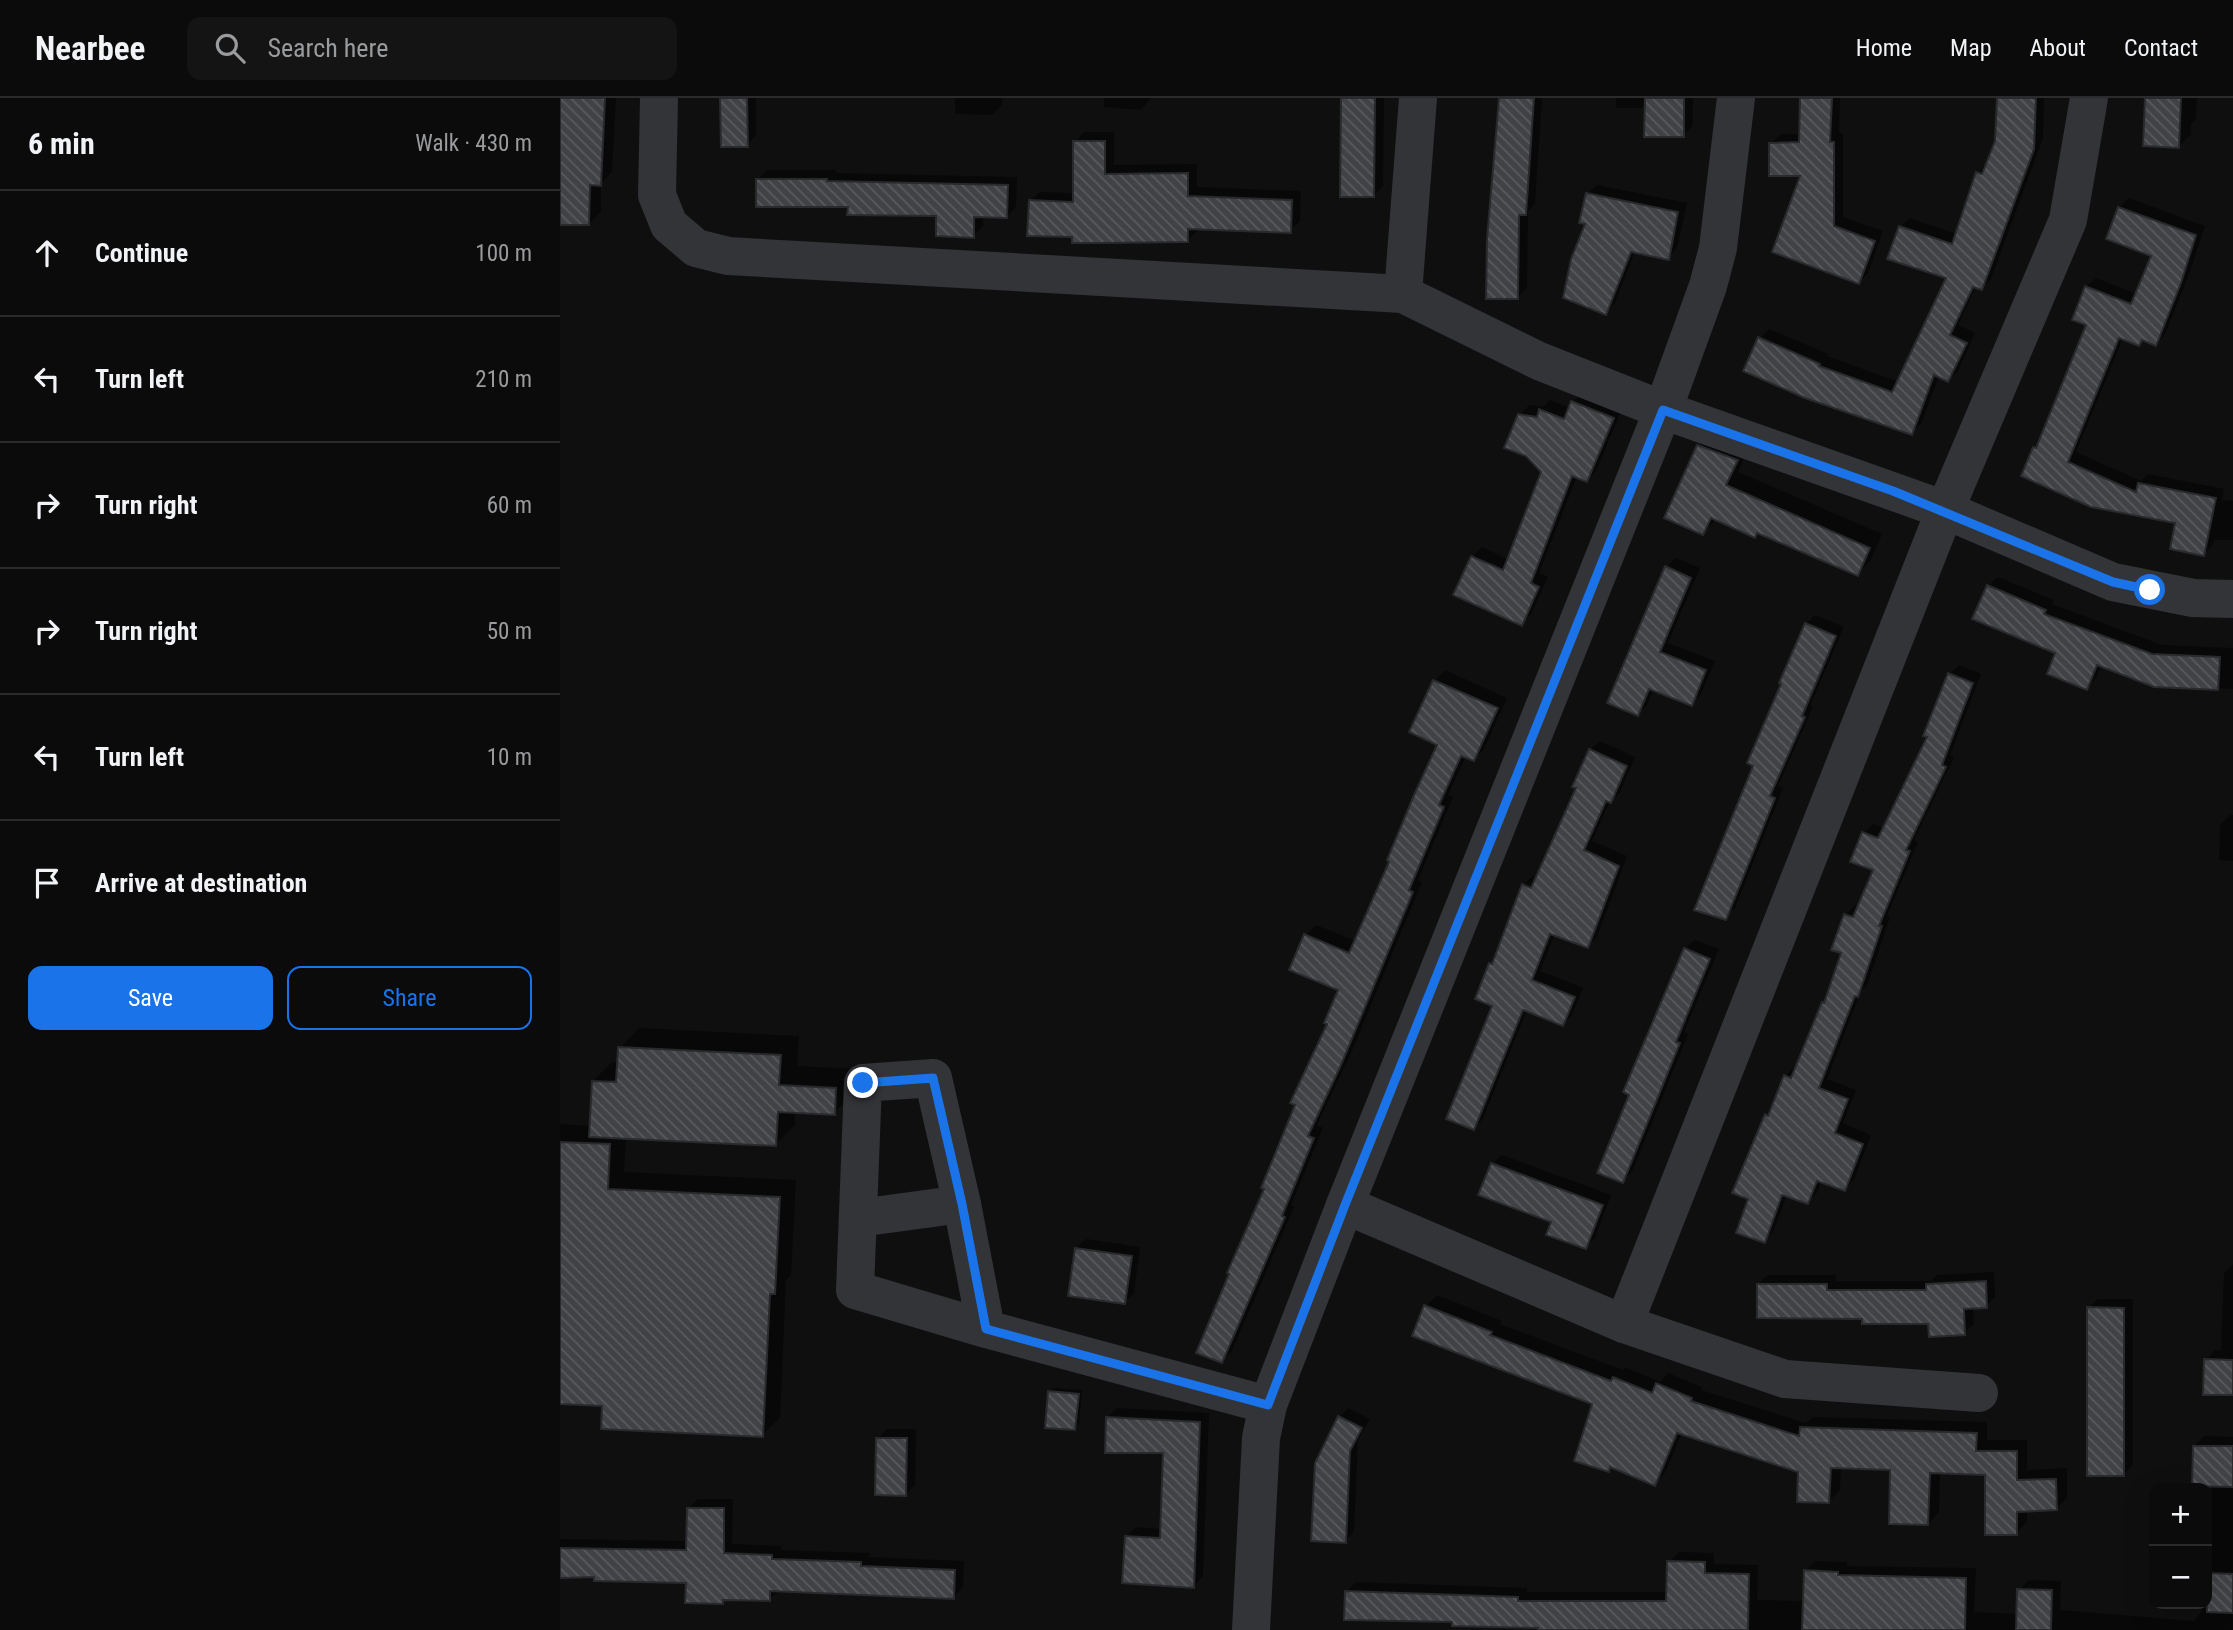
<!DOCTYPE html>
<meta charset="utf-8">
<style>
:root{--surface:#0b0b0c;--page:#141415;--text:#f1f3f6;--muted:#9a9b9d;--line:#2b2b2d;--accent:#1a73e8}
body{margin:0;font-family:"Roboto Condensed",sans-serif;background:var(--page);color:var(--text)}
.controls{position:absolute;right:21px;bottom:21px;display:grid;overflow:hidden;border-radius:14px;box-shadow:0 7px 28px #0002}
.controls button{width:63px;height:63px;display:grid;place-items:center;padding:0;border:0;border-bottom:2px solid var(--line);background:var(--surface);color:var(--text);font:35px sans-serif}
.stop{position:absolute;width:21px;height:21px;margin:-16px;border:5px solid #1a73e8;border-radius:50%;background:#fff}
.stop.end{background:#1a73e8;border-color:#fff;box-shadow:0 2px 7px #0008}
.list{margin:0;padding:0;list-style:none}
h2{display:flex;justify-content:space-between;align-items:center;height:91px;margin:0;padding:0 28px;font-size:30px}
h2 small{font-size:23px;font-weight:400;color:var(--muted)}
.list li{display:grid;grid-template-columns:46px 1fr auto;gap:21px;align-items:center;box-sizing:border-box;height:126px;padding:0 28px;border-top:2px solid var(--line)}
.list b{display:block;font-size:26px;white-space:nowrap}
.list em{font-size:23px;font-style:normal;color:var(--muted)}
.actions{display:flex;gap:14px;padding:21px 28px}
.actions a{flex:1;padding:16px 0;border:2px solid var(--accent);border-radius:14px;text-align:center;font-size:24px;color:var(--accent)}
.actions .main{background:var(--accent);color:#fff}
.icon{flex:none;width:38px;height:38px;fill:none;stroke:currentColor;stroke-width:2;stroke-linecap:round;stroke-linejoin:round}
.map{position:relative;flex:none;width:1673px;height:1532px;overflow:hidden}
header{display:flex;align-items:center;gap:42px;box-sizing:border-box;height:98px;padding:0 35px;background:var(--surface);border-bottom:2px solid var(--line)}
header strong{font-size:33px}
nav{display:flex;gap:38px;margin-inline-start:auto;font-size:24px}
.search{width:490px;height:63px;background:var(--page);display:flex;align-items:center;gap:18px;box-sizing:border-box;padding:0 24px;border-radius:14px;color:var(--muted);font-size:26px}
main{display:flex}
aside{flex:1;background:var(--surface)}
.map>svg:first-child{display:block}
.shadow{fill:#0007;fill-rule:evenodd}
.building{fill:url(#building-back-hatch);stroke:#292a2c;stroke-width:2}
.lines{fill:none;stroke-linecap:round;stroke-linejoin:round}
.minor{stroke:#323437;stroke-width:38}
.route{stroke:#1a73e8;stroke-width:9}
</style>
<header>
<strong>Nearbee</strong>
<div class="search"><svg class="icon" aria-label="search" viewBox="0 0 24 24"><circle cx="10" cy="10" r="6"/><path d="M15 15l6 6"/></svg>Search here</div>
<nav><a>Home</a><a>Map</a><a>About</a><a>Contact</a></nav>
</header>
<main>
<aside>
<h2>6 min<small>Walk · 430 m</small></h2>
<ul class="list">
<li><svg class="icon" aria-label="ahead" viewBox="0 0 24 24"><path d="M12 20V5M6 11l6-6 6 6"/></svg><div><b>Continue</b></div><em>100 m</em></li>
<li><svg class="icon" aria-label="left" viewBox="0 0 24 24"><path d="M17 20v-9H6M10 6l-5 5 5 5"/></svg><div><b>Turn left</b></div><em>210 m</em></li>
<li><svg class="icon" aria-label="right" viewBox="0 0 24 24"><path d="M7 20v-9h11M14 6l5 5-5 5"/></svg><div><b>Turn right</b></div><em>60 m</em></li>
<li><svg class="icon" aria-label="right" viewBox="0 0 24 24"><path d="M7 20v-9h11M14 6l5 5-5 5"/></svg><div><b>Turn right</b></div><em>50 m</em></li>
<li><svg class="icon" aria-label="left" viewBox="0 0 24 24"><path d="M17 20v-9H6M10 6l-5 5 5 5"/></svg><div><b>Turn left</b></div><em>10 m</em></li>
<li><svg class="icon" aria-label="arrive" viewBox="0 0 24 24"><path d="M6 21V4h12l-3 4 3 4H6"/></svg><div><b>Arrive at destination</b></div></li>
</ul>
<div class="actions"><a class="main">Save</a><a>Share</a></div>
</aside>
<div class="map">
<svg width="1673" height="1532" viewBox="0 0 1673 1532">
<defs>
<pattern id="building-back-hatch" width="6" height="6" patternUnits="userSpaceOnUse" patternTransform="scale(1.75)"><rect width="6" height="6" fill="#404246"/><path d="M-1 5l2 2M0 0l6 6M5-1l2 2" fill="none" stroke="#585a5e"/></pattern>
</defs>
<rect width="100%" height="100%" fill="#0f0f10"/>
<!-- shadow -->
<g class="shadow">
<polygon points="0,0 56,0 52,74 41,85 41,113 29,126 0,125"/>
<polygon points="162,0 196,0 196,37 187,47"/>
<polygon points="395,0 442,0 442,7 432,17 395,16"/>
<polygon points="544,0 591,0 581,12 544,9"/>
<polygon points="784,0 824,0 823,88 814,97"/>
<polygon points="941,0 982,0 975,106 968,113 967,190 958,199"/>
<polygon points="1056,0 1133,0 1133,27 1124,37 1086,10 1056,10"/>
<polygon points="1242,0 1280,0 1279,35 1283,35 1283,119 1323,133 1308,175 1299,184 1243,76 1211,45 1221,36 1241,36"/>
<polygon points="1439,0 1484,0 1483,40 1431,181 1422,190 1416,188 1398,227 1415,235 1398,273 1388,282 1379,278 1361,326 1351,335 1200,240 1209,231 1268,256 1267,258 1339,284 1389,179 1340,129 1350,120 1397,136 1418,75 1428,64 1437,43"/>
<polygon points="1587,0 1637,0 1636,21 1631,26 1631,36 1619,48"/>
<polygon points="524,34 554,34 554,67 637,66 637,89 741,93 740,123 730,133 637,129 637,133 628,142 514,138 470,103 480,94 514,95 515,44"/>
<polygon points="207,72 276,72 276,75 457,79 456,109 447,118 423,118 423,128 413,138 378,116 289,107 198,81"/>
<polygon points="1037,87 1127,105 1117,150 1108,160 1075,153 1055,205 1045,215 1028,124 1027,96"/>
<polygon points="1569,100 1645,128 1630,174 1605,236 1596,246 1584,241 1579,246 1563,240 1516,354 1581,383 1588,376 1664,391 1662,402 1673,403 1673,442 1654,442 1653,447 1644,456 1617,423 1475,350 1479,345 1528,226 1526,189 1536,180 1577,196 1594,157 1548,140 1560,109"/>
<polygon points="1022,294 1062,311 1036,373 1026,382 1017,378 979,475 988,479 971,516 962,526 912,459 922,449 949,462 983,374 960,317 969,307 983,309 990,302 1010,310 1013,304"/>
<polygon points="1152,335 1189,349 1178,374 1322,436 1310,463 1297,476 1199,434 1194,438 1156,421 1143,435 1139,348"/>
<polygon points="1116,460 1140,470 1108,545 1155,563 1141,596 1131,606 1094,591 1087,607 1078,616 1106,469"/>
<polygon points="1438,479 1494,502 1492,506 1602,547 1673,550 1673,591 1595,587 1541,567 1536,580 1527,590 1497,554 1428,488"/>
<polygon points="1255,517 1284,529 1250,608 1253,609 1218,688 1223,690 1175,810 1165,820 1246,526"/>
<polygon points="1399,567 1421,576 1390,657 1394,659 1354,742 1358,744 1327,818 1330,819 1307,888 1301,893 1267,981 1296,992 1283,1025 1311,1037 1294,1082 1284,1091 1262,1082 1257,1095 1248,1104 1227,1097 1213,1134 1204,1143 1190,1100 1206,1017 1213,1011 1225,978 1235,969 1237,970 1263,905 1267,901 1283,854 1285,817 1295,807 1300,809 1315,771 1304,735 1313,726 1325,731 1370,638 1389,576"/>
<polygon points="885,572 947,600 924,651 914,661 906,658 888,697 893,699 858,782 862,784 791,955 757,1027 763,1030 731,1107 734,1109 672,1253 661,1263 706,1091 770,925 780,891 746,837 756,827 796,843 879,646 852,633 875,583"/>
<polygon points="1040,643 1075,659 1060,694 1050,703 1032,743 1067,758 1037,839 1028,848 995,836 980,873 1023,890 1012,917 1003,926 967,912 923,1021 914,1030 934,907 931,866 936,860 963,787 973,778 978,780 1018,689 1030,652"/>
<polygon points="1670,717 1673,717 1673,763 1659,762 1660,727"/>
<polygon points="1135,842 1159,851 1124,934 1128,936 1072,1074 1062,1083 1125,851"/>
<path d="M 79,930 L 239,938 L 237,968 L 294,971 L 293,996 L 274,1015 L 235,1013 L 235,1027 L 216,1046 L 66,1039 L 64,1074 L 236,1082 L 231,1177 L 226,1182 L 220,1320 L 202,1337 L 44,1306 L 0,1304 L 0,1026 L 31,1028 L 33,983 L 52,964 L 59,964 L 60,950 ZM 49,982 L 65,982 L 65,986 L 49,985 Z"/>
<polygon points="942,1057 1051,1097 1035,1140 1025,1149 993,1123 932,1066"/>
<polygon points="526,1141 580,1149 574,1195 564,1204 516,1150"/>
<polygon points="1673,1166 1673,1296 1646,1262 1655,1252 1661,1252 1664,1175"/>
<polygon points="1434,1174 1435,1199 1426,1208 1413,1209 1414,1226 1404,1235 1370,1224 1304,1219 1198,1186 1208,1177 1276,1177 1276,1183 1371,1183 1377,1177"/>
<polygon points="877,1197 942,1223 940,1226 1063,1272 1065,1269 1100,1284 1108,1275 1142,1289 1141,1292 1246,1325 1253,1319 1427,1324 1427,1342 1467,1342 1467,1372 1507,1370 1507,1400 1496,1411 1467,1412 1467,1424 1456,1435 1427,1376 1380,1374 1379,1414 1368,1426 1332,1371 1281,1369 1280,1392 1269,1403 1240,1373 1122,1335 1105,1375 1094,1386 1052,1368 1048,1372 1034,1305 866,1208"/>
<polygon points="1538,1201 1573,1201 1573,1367 1564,1376 1528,1210"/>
<polygon points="494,1290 522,1292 519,1326 515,1330 489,1294"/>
<polygon points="557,1310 649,1315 643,1478 634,1488 566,1439 576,1429 602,1431 605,1354 547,1319"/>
<polygon points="788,1310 810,1321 798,1342 794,1434 785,1443 780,1319"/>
<polygon points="327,1331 356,1331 355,1387 346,1396 317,1341"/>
<polygon points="1644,1338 1673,1339 1673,1532 1026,1532 894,1522 786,1494 796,1484 967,1490 967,1494 1108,1494 1109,1464 1119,1454 1154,1455 1154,1466 1198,1467 1197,1502 1244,1503 1245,1473 1255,1463 1287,1464 1287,1468 1416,1470 1414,1514 1458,1516 1459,1492 1469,1482 1501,1483 1500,1512 1634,1523 1641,1514 1641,1506 1647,1506 1647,1471 1650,1467 1652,1387 1634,1348"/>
<polygon points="138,1401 173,1401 172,1446 221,1448 221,1452 310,1455 309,1459 404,1463 403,1489 394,1499 219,1492 209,1501 166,1500 162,1504 128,1484 36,1478 0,1478 0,1441 128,1443 129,1410"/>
</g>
<!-- building -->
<g class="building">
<polygon points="0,0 45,0 41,88 30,87 29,127 0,127"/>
<polygon points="160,0 187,0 188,49 161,49"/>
<polygon points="781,0 815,0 814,99 780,99"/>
<polygon points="939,0 974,0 966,117 959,117 958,201 926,201 927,141"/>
<polygon points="1085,0 1124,0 1124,39 1084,39"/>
<polygon points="1240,0 1272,0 1270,44 1274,44 1274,128 1315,143 1299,186 1212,154 1240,78 1209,78 1209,45 1239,44"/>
<polygon points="1437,0 1476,0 1474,51 1422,192 1413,189 1390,237 1407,245 1388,284 1374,277 1352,337 1245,300 1183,273 1198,239 1260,266 1259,268 1332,294 1386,180 1327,161 1339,128 1392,146 1416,74 1422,76 1435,43"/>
<polygon points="1585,0 1621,0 1619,50 1583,48"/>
<polygon points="513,43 545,43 545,76 628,75 628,98 732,102 731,135 628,131 628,144 544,145 512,145 512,139 467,138 469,102 513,104"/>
<polygon points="196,81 267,81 267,83 448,87 447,120 414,119 414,140 376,138 376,118 287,117 288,109 196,109"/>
<polygon points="1026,95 1118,114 1109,162 1071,154 1046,217 1003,200 1011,161 1025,126 1019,125"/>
<polygon points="1558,109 1636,137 1621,185 1596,248 1582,242 1579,248 1559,240 1508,364 1576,394 1578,385 1656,400 1644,458 1610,451 1615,425 1531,409 1461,378 1473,349 1476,350 1526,227 1512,222 1525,188 1571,206 1591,158 1546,141"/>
<polygon points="1011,303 1054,320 1027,384 1012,378 971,485 979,489 962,528 893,497 911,458 943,472 981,374 966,358 944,350 958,316 977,319 979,311 1004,321"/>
<polygon points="1137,347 1178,362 1166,387 1310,450 1298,478 1197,435 1195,440 1151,420 1143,437 1104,420"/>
<polygon points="1105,468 1131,480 1100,554 1146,572 1132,608 1089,591 1078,618 1047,605"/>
<polygon points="1427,487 1486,512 1484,516 1592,556 1660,559 1658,592 1594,589 1537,567 1527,592 1487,576 1495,555 1412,521"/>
<polygon points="1245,525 1276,538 1242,618 1245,619 1210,698 1215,700 1166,822 1134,812 1193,668 1187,665 1221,586 1219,585"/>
<polygon points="1388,575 1413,585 1382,667 1386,669 1346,752 1350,753 1319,828 1322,828 1298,899 1295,898 1259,990 1288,1001 1275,1035 1303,1046 1285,1093 1257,1083 1248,1106 1222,1097 1205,1145 1176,1135 1188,1101 1172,1095 1205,1016 1208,1018 1224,977 1231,980 1262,904 1264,905 1281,855 1271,852 1284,816 1293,819 1313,772 1290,764 1302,734 1318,740 1367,639 1363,638"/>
<polygon points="873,582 938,610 914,663 901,658 879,707 884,709 849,792 853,794 781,967 748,1038 754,1040 722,1118 725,1119 662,1265 636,1255 669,1176 667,1175 704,1091 701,1090 735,1007 730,1005 767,926 764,925 778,892 729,872 744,836 789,855 829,764 827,762 854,697 877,647 849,634"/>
<polygon points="1029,651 1067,668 1051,705 1046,703 1024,752 1059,768 1028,850 990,836 972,882 1015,899 1003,928 963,912 914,1032 886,1021 932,908 915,901 929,865 932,866 962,786 971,790 1016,690 1012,689"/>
<polygon points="1124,850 1150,861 1116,944 1120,945 1063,1085 1037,1075 1069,997 1063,994"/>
<polygon points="58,949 221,957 219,987 276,990 275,1017 218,1014 216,1048 29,1039 32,983 56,984"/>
<polygon points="0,1044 50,1046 48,1091 220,1099 215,1196 210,1196 203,1339 41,1331 42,1308 0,1306"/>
<polygon points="931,1065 1043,1107 1026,1151 986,1137 991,1124 918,1097"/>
<polygon points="515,1150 572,1158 565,1206 508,1198"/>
<polygon points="1426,1183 1427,1210 1404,1211 1405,1237 1369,1239 1368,1226 1302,1226 1302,1221 1197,1220 1197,1186 1267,1186 1267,1192 1366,1192 1366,1186"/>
<polygon points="864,1207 932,1234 930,1237 1051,1283 1053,1279 1092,1295 1096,1285 1132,1300 1131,1303 1239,1338 1240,1329 1417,1335 1416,1353 1457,1353 1457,1382 1496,1381 1497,1412 1457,1414 1457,1437 1425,1437 1425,1377 1370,1375 1368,1427 1329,1426 1330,1372 1271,1370 1269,1405 1237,1404 1238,1374 1117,1335 1095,1388 1050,1369 1049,1374 1014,1363 1032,1306 852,1238"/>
<polygon points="1527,1209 1564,1210 1564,1378 1527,1378"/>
<polygon points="1644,1261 1673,1262 1673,1297 1643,1297"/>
<polygon points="488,1293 519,1296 515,1332 485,1330"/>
<polygon points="778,1318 802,1330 790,1353 786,1445 751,1443 755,1365"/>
<polygon points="546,1319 640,1324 634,1490 562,1485 565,1438 600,1440 603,1355 545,1355"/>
<polygon points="316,1340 347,1340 346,1398 315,1397"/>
<polygon points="1633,1348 1673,1348 1673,1389 1632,1388"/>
<polygon points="127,1410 164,1410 164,1455 212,1457 212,1461 301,1464 301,1468 395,1472 394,1501 210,1493 210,1503 163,1502 163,1506 125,1505 126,1485 34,1483 34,1479 0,1480 0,1450 126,1452"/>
<polygon points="1107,1463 1145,1464 1145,1475 1189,1476 1188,1532 978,1532 978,1530 892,1528 892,1524 784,1522 785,1493 958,1499 958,1503 1106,1503"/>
<polygon points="1244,1472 1278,1474 1278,1477 1406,1480 1405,1532 1242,1532"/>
<polygon points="1647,1475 1673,1476 1673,1515 1647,1514"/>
<polygon points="1457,1491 1492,1492 1491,1532 1456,1532"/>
</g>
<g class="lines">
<!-- minor -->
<g class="minor">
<polyline points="99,0 97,97 109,127 136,150 168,158 843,196 979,263 1103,312 1385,412 1553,484 1633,500 1673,501"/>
<polyline points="843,196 858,0"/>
<polyline points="785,1107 1064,1226 1225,1281 1419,1295"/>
<polyline points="299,1120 402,1106"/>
<polyline points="1064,1226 1385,412 1508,122 1529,0"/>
<polyline points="426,1231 402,1106 373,980 303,985 295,1192 426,1231 708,1307"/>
<polyline points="691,1532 701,1340 708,1307 785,1107 1103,312 1148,188 1158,150 1176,0"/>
</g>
</g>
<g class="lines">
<!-- route -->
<polyline class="route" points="303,985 373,980 402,1106 426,1231 708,1307 785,1107 1103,312 1333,393 1553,484 1590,492"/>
</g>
</svg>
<div class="controls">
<button>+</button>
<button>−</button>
</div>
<div class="stop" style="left:1590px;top:492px"></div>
<div class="stop end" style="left:303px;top:985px"></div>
</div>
</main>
